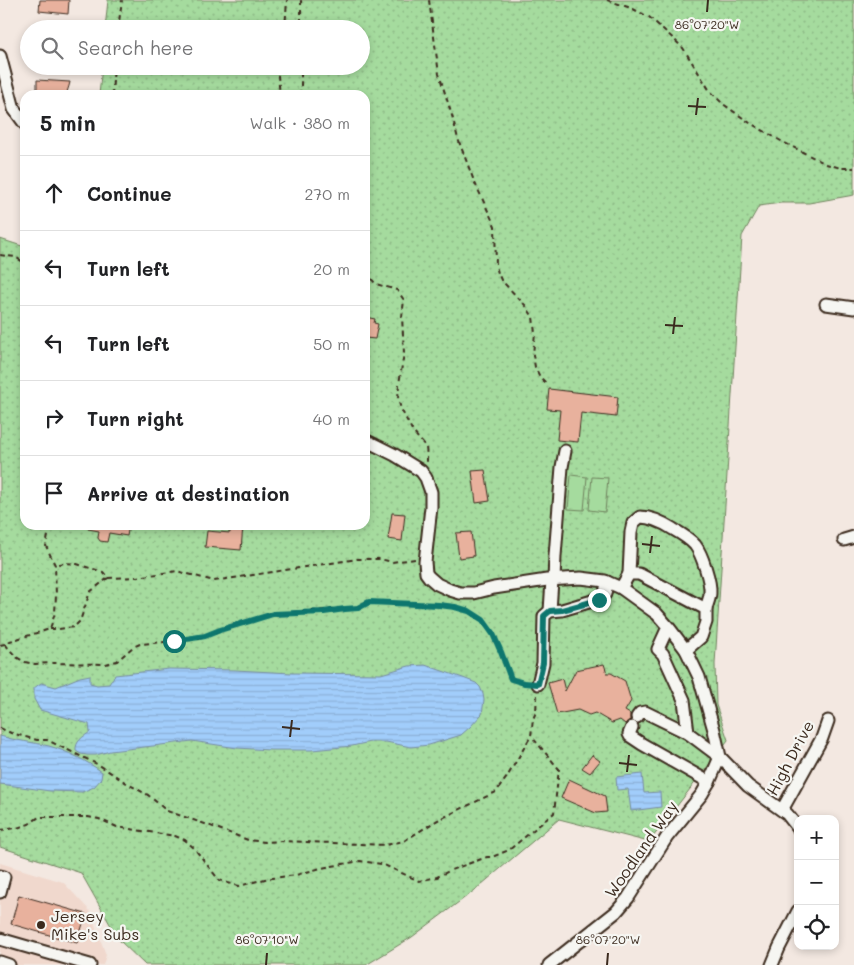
<!DOCTYPE html>
<meta charset="utf-8">
<style>
:root{--surface:#fff;--page:#f2f2f2;--text:#202124;--muted:#757577;--line:#e0e0e0}
body{margin:0;font-family:Mali,sans-serif;background:var(--page);color:var(--text)}
.controls{position:absolute;right:15px;bottom:15px;display:grid;overflow:hidden;border-radius:10px;box-shadow:0 2px 8px #0003}
.controls button{width:45px;height:45px;display:grid;place-items:center;padding:0;border:0;border-bottom:1px solid var(--line);background:var(--surface);color:var(--text);font:25px sans-serif}
.stop{position:absolute;width:15px;height:15px;margin:-11px;border:4px solid #0f766e;border-radius:50%;background:#fff}
.stop.end{background:#0f766e;border-color:#fff;box-shadow:0 1px 5px #0008}
.list{margin:0;padding:0;list-style:none}
h2{display:flex;justify-content:space-between;align-items:center;height:65px;margin:0;padding:0 20px;font-size:21px}
h2 small{font-size:16px;font-weight:400;color:var(--muted)}
.list li{display:grid;grid-template-columns:32px 1fr auto;gap:15px;align-items:center;box-sizing:border-box;height:75px;padding:0 20px;border-top:1px solid var(--line)}
.list b{display:block;font-size:19px;white-space:nowrap}
.list em{font-size:16px;font-style:normal;color:var(--muted)}
.icon{flex:none;width:28px;height:28px;fill:none;stroke:currentColor;stroke-width:2;stroke-linecap:round;stroke-linejoin:round}
.map{position:relative;flex:none;width:854px;height:965px;overflow:hidden}
.search{position:absolute;background:var(--surface);box-shadow:0 2px 8px #0003;left:20px;top:20px;width:350px;height:55px;display:flex;align-items:center;gap:12px;box-sizing:border-box;padding:0 18px;border-radius:28px;color:var(--muted);font-size:19px}
.panel{position:absolute;background:var(--surface);box-shadow:0 2px 8px #0003;left:20px;top:90px;width:350px;height:440px;border-radius:15px}
.map>svg:first-child{display:block}
.built{fill:#f0d8cd}
.grass{fill:url(#grass-dots);stroke:#70825e}
.pitch{fill:#a5db9e;stroke:#70825e}
.water{fill:url(#water-rules);stroke:#788ca3}
.building{fill:#e8b19d;stroke:#3b2a1e}
.lines{fill:none;stroke-linecap:round;stroke-linejoin:round}
.minor-casing{stroke:#3b2a1e;stroke-width:15}
.path{stroke:#3b2a1e;stroke-width:2;stroke-dasharray:5 4;stroke-linecap:butt}
.minor{stroke:#f6f6f2;stroke-width:11}
.route{stroke:#0f766e;stroke-width:6}
.ticks{fill:none;stroke:#3b2a1e;stroke-width:2}
.poi-dot{fill:#3b2a1e;stroke:#f6f6f2;stroke-width:2}
.labels{text-anchor:middle;stroke-width:4.5;stroke-linejoin:round;paint-order:stroke}
.street-label{font-size:16px;fill:#3b2a1e;stroke:#f6f6f2}
.poi-label{font-size:16px;fill:#3b2a1e;stroke:#f6f6f2;text-anchor:start}
.ticks-label{font-size:12px;text-anchor:middle;fill:#3b2a1e;stroke:#f6f6f2;stroke-width:4.5;stroke-linejoin:round;paint-order:stroke}
</style>
<div class="map">
<svg width="854" height="965" viewBox="0 0 854 965">
<defs>
<pattern id="grass-dots" width="8" height="8" patternUnits="userSpaceOnUse" patternTransform="scale(1.25)"><rect width="8" height="8" fill="#a5db9e"/><path d="M2 2h.1M6 6h.1" fill="none" stroke="#8fbc88" stroke-width="1.8" stroke-linecap="round"/></pattern>
<pattern id="water-rules" width="6" height="5" patternUnits="userSpaceOnUse" patternTransform="scale(1.25)"><rect width="6" height="5" fill="#a1cdfb"/><path d="M0 2.5h6" fill="none" stroke="#8cb0d7"/></pattern>
</defs>
<rect width="100%" height="100%" fill="#f3e8e1"/>
<filter id="ink" filterUnits="userSpaceOnUse"><feTurbulence type="fractalNoise" baseFrequency=".02" numOctaves="2"/><feDisplacementMap in="SourceGraphic" scale="10" xChannelSelector="R" yChannelSelector="G"/><feConvolveMatrix kernelMatrix="1 2 1 2 8 2 1 2 1" color-interpolation-filters="sRGB"/></filter>
<g filter="url(#ink)">
<!-- built -->
<polygon class="built" points="0,863 63,882 90,911 106,955 103,965 0,965"/>
<!-- grass -->
<polygon class="grass" points="108,0 854,0 854,195 809,203 781,203 759,206 742,236 715,664 716,705 728,740 649,842 559,819 475,890 412,937 366,965 145,965 119,940 81,873 0,847 0,239 25,247 25,525 365,525 365,95 99,95 102,66 361,66 361,29 105,29"/>
<!-- pitch -->
<g class="pitch">
<polygon points="571,475 587,477 584,510 568,509"/>
<polygon points="592,477 608,478 605,512 589,510"/>
</g>
<!-- water -->
<g class="water">
<path d="M 425,665 L 463,678 L 476,683 L 480,687 L 483,694 L 484,700 L 482,714 L 470,727 L 461,735 L 429,745 L 411,747 L 386,742 L 370,742 L 352,746 L 312,750 L 270,750 L 237,748 L 192,741 L 153,746 L 110,751 L 96,755 L 87,755 L 81,754 L 76,751 C 75,741 83,737 90,732 L 89,724 L 40,710 L 34,699 L 34,688 L 41,683 L 56,687 L 80,677 L 90,675 L 90,683 L 97,685 L 109,684 L 115,675 L 169,669 L 235,670 L 291,673 L 381,674 L 409,666 Z"/>
<path d="M 0,736 C 16,741 33,742 49,746 C 67,751 87,761 102,772 L 101,779 L 94,787 L 82,792 L 50,791 L 0,784 Z"/>
<polygon points="642,774 644,793 660,792 661,807 631,811 628,789 617,790 616,777"/>
</g>
<!-- building -->
<g class="building">
<polygon points="40,0 69,0 68,14 39,11"/>
<polygon points="37,80 70,82 69,86 66,95 34,95 37,88"/>
<polygon points="365,317 375,319 374,323 378,324 375,339 365,338"/>
<polygon points="549,389 618,397 616,417 581,413 578,442 557,440 560,410 547,409"/>
<polygon points="485,470 490,501 476,503 472,471"/>
<polygon points="392,513 405,514 402,541 388,539"/>
<polygon points="88,525 129,525 127,536 109,533 107,542 100,541 98,538 99,531 88,529"/>
<polygon points="230,525 243,525 241,550 205,547 207,531 230,533"/>
<polygon points="471,532 474,556 459,558 456,533"/>
<polygon points="604,664 607,673 611,673 625,681 631,701 625,711 630,714 630,720 625,724 620,720 612,723 595,713 589,715 578,710 557,714 548,683 562,679 565,691 576,670"/>
<polygon points="592,755 600,761 590,773 582,768"/>
<polygon points="569,779 605,796 607,812 596,813 561,798"/>
<polygon points="19,895 86,914 77,943 11,924"/>
</g>
<g class="lines">
<!-- minor casing -->
<g class="minor-casing">
<g id="minor">
<polyline points="0,56 14,109 25,124"/>
<polyline points="826,304 854,308"/>
<polyline points="365,440 395,455 421,471 426,478 431,492 431,507 425,562 426,573 429,577 437,584 450,590 460,593 474,593 494,588 547,580 581,578 605,581 621,588 657,614 670,629 686,650 699,677 714,730 720,757 748,786 787,814 798,828"/>
<polyline points="844,540 854,537"/>
<path d="M 629,574 L 631,532 L 633,523 L 640,517 C 652,517 662,522 673,529 C 680,533 689,538 695,545 C 702,554 711,582 710,593 C 710,598 707,604 706,609"/>
<polyline points="554,580 555,556 562,467 565,451"/>
<polyline points="621,588 629,574 639,574 706,609 706,622 701,637 686,650"/>
<polyline points="550,611 552,580"/>
<polyline points="538,684 543,663 544,616 550,611 562,610 599,599 605,594 607,582"/>
<polyline points="637,717 640,713 645,712 688,733"/>
<polyline points="632,727 629,734 630,736 642,744 709,782"/>
<polyline points="782,810 822,738 828,721"/>
<polyline points="0,876 4,877 0,892"/>
<polyline points="0,939 90,965"/>
<polyline points="0,962 9,965"/>
<polyline points="549,965 616,912 628,898 667,837 702,794 710,780 720,757 688,733 684,700 663,654 658,649 668,627"/>
<polyline points="772,965 779,948 798,911"/>
</g>
</g>
<!-- path -->
<g class="path">
<polyline points="301,0 301,29"/>
<polyline points="429,0 439,74 453,119 458,139 474,181 495,226 496,266 498,273 501,280 526,306 533,317 535,333 533,355 535,367 540,377 546,383"/>
<polyline points="607,0 631,8 649,17 664,30 683,48 710,91 723,104 750,123 781,141 826,164 841,168 854,168"/>
<polyline points="118,29 122,0"/>
<polyline points="285,29 287,0"/>
<polyline points="279,66 278,76 280,95"/>
<polyline points="112,95 114,66"/>
<polyline points="299,95 301,89 301,66"/>
<polyline points="0,255 15,257 25,263"/>
<polyline points="365,272 376,284 397,290 404,300 402,317 404,353 399,384 398,399 401,409 413,432 426,447 427,457 427,463"/>
<polyline points="108,578 137,577 177,571 214,581 357,559 380,559 392,562 415,559"/>
<polyline points="50,629 59,629 74,627 80,621 90,592 108,578 103,572 77,564 65,563 55,565"/>
<polyline points="5,644 16,657 25,662 35,664 52,663 106,664 117,661 133,647 140,644 188,640 205,636 220,630 273,614 345,609 358,607 369,602 439,605 455,607 469,611 483,620 493,634 501,652 511,679 523,683 528,684"/>
<polyline points="0,645 5,644 10,641 50,629 55,613 56,595 55,565 46,546 50,525"/>
<polyline points="0,728 11,733 37,740 47,740 99,765 128,784 148,795 167,811 208,825 248,840 265,842 281,841 386,845 404,841 436,821 496,792 507,777 531,736 533,719 536,712 537,694"/>
<polyline points="0,830 17,828 29,824 39,817 88,817 99,819 117,827 175,836 185,840 194,848 219,880 228,883 239,886 265,879 296,875 321,868 360,861 382,864 419,881 437,877 451,870 487,857 492,857 509,850 554,813 559,769 532,737"/>
</g>
<!-- minor -->
<use href="#minor" class="minor"/>
</g>
</g>
<g class="lines" filter="url(#ink)">
<!-- route -->
<polyline class="route" points="174,641 205,636 220,630 273,614 324,612 345,609 358,608 369,602 439,605 455,607 469,611 483,620 493,634 501,652 511,679 524,683 538,684 543,663 544,616 550,611 562,610 599,600"/>
</g>
<!-- ticks -->
<path class="ticks" d="M 707,12 L 708,0M 688,106 L 706,107M 696,115 L 698,98M 665,325 L 683,326M 673,334 L 675,317M 642,544 L 660,546M 650,553 L 652,536M 282,727 L 300,729M 290,737 L 292,720M 619,763 L 637,765M 627,772 L 629,755M 266,965 L 267,953M 607,965 L 608,953"/>
<!-- markers -->
<circle class="poi-dot" cx="41" cy="925" r="5"/>
<g class="labels">
<!-- street labels -->
<g class="street-label">
<text transform="translate(790 758) rotate(-62)" y="6">High Drive</text>
<text transform="translate(641 849) rotate(-55)" y="6">Woodland Way</text>
</g>
<!-- poi labels -->
<g class="poi-label">
<text x="51" y="922">Jersey<tspan x="51" dy="18">Mike's Subs</tspan></text>
</g>
</g>
<g class="ticks-label">
<text x="707" y="29">86°07'20"W</text>
<text x="267" y="944">86°07'10"W</text>
<text x="608" y="944">86°07'20"W</text>
</g>
</svg>
<div class="controls">
<button>+</button>
<button>−</button>
<button><svg class="icon" aria-label="locate" viewBox="0 0 24 24"><circle cx="12" cy="12" r="6"/><path d="M12 2v4M12 18v4M2 12h4M18 12h4"/></svg></button>
</div>
<div class="stop" style="left:174px;top:641px"></div>
<div class="stop end" style="left:599px;top:600px"></div>
<div class="search"><svg class="icon" aria-label="search" viewBox="0 0 24 24"><circle cx="10" cy="10" r="6"/><path d="M15 15l6 6"/></svg>Search here</div>
<section class="panel">
<h2>5 min<small>Walk · 380 m</small></h2>
<ul class="list">
<li><svg class="icon" aria-label="ahead" viewBox="0 0 24 24"><path d="M12 20V5M6 11l6-6 6 6"/></svg><div><b>Continue</b></div><em>270 m</em></li>
<li><svg class="icon" aria-label="left" viewBox="0 0 24 24"><path d="M17 20v-9H6M10 6l-5 5 5 5"/></svg><div><b>Turn left</b></div><em>20 m</em></li>
<li><svg class="icon" aria-label="left" viewBox="0 0 24 24"><path d="M17 20v-9H6M10 6l-5 5 5 5"/></svg><div><b>Turn left</b></div><em>50 m</em></li>
<li><svg class="icon" aria-label="right" viewBox="0 0 24 24"><path d="M7 20v-9h11M14 6l5 5-5 5"/></svg><div><b>Turn right</b></div><em>40 m</em></li>
<li><svg class="icon" aria-label="arrive" viewBox="0 0 24 24"><path d="M6 21V4h12l-3 4 3 4H6"/></svg><div><b>Arrive at destination</b></div></li>
</ul>
</section>
</div>
